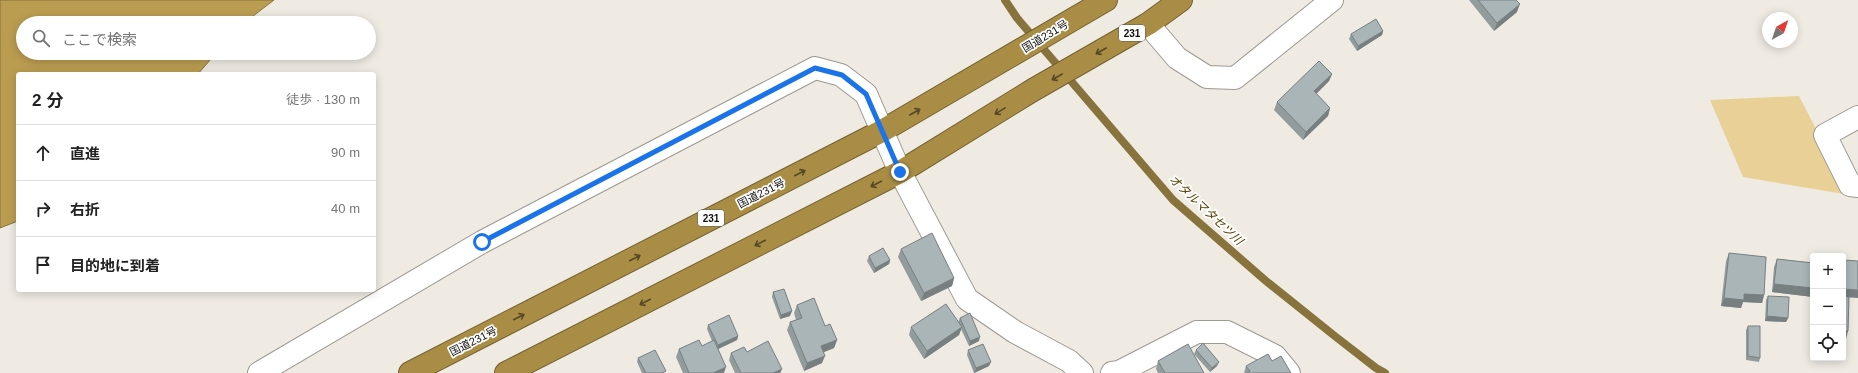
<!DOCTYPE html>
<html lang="ja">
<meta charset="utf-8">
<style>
:root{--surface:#fff;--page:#f6f6f6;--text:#222;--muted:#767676;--line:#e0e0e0}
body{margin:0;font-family:Arial,"Noto Sans JP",sans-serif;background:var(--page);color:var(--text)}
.controls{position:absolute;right:12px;bottom:12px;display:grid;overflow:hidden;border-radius:4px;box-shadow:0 2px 10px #0003}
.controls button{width:36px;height:36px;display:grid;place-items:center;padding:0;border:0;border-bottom:1px solid var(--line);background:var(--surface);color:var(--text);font:20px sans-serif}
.compass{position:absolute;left:1762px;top:12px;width:36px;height:36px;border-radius:50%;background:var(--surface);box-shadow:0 2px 10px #0003;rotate:40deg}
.stop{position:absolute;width:12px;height:12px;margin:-9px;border:3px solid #1a73e8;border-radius:50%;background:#fff}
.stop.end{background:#1a73e8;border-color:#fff;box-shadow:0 1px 4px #0008}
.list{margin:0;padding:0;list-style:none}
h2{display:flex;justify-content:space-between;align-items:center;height:52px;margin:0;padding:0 16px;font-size:17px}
h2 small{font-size:13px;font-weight:400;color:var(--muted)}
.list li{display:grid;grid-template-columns:26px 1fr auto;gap:12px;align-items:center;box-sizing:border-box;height:56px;padding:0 16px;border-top:1px solid var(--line)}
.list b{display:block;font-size:15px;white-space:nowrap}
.list em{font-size:13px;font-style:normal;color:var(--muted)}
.icon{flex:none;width:22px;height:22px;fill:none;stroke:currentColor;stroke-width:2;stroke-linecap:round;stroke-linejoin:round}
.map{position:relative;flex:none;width:1858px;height:373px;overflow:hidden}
.search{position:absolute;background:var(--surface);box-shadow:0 2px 10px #0003;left:16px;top:16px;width:360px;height:44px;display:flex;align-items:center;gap:10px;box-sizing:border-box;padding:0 14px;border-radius:22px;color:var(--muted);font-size:15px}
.panel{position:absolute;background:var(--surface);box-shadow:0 2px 10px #0003;left:16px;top:72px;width:360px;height:220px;border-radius:4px}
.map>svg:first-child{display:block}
.green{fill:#e8d097}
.water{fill:#bb9d51;stroke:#88733d}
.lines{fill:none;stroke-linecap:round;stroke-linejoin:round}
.stream{stroke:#88733d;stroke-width:8}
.minor-casing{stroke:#9d9991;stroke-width:24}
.highway-casing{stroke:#746131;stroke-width:24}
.minor{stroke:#fff;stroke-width:22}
.highway{stroke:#a98d45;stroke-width:22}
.wall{fill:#929c9d}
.shaded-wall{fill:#777f80}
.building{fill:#aab5b7;stroke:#777f80}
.oneway{stroke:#554826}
.route{stroke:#1a73e8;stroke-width:5}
.labels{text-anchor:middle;stroke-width:3.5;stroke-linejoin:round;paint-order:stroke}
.shield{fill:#fff;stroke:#585856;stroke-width:1}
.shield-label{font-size:10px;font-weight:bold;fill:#11100d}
.street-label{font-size:11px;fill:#11100d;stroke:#fff}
.water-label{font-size:12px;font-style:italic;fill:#564201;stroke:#fff}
</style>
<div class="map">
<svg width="1858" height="373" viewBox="0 0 1858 373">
<rect width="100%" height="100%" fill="#efebe3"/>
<!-- green -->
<polygon class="green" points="1799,96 1850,195 1743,177 1710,100"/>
<!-- water -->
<polygon class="water" points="0,0 274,0 244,23 23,23 23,53 216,53 198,74 18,74 18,221 0,228"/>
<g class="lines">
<!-- stream -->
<polyline class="stream" points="1005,0 1017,18 1173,200 1266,281 1336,337 1376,368 1385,373"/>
<!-- minor casing -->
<g class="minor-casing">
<g id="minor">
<polyline points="1148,24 1177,58 1207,77 1235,78 1332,0"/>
<polyline points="1858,117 1825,135 1850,185 1858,186"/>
<polyline points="259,373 482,242 815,68 841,75 866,94 900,172 967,299 1015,332 1069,361 1082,373"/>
<polyline points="1112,373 1119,372 1197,332 1227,332 1275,356 1289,373"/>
</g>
</g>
<!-- highway casing -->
<g class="highway-casing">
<g id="highway">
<polyline points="410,373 882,131 1106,0"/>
<polyline points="506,373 900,172 1033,90 1148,24 1181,0"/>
</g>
</g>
<!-- minor -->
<use href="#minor" class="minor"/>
<!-- highway -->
<use href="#highway" class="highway"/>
</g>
<!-- wall -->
<g class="wall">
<polygon points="1469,0 1516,0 1517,12 1494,31"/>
<polygon points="1383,31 1382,35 1357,51 1349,39 1351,34"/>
<polygon points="1332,74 1329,81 1316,94 1330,108 1328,116 1303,140 1274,110 1277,102"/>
<polygon points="901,249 954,278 952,286 921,301 898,257"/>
<polygon points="1729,253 1764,295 1762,303 1743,302 1741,308 1721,306 1726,261"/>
<polygon points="869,256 890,260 889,264 874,273 867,261"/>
<polygon points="1777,259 1813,263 1813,297 1772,292 1774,267"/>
<polygon points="773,292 790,316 780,319 772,297"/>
<polygon points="1768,296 1788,318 1786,322 1765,321 1766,300"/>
<polygon points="797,305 825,326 837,340 834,348 824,352 822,363 804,371 787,330 790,322 796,320 794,313"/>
<polygon points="960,318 979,341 969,346 961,329 959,335 924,359 909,335 911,327 958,322"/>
<polygon points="708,325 738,336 737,340 718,349 724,373 683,373 676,357 679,349 702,346 712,341 707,329"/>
<polygon points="1748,326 1760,358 1759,362 1746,360 1746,330"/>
<polygon points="968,350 989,366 974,373 967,355"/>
<polygon points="1196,350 1217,366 1210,372 1194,354"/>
<polygon points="747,352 782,369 780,373 735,373 729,360 731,353"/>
<polygon points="638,358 665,373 642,373 637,362"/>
<polygon points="1158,361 1204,373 1158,373 1156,369"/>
<polygon points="1272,361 1291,373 1244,373 1246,366"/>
</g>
<!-- shaded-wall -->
<g class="shaded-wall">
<polygon points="1520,4 1517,12 1494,31 1497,23"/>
<polygon points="1383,31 1382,35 1357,51 1358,46"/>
<polygon points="1332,74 1329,81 1311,99 1314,91"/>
<polygon points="1330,108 1328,116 1303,140 1306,132"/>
<polygon points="890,260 889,264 874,273 875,268"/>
<polygon points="954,278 952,286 921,301 924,293"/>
<polygon points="1774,284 1813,288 1813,297 1772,292"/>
<polygon points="1843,289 1858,290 1858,298 1843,297"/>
<polygon points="1744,294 1764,295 1762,303 1743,302 1741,308 1721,306 1724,298"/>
<polygon points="792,311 790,316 780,319 781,315"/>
<polygon points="1767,316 1788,318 1786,322 1765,321"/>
<polygon points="962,327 959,335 924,359 927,351"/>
<polygon points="1843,331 1848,331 1846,339 1843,339"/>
<polygon points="738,336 737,340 716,350 718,345"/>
<polygon points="980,337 979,341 969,346 970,341"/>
<polygon points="837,340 834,348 819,354 821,346"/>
<polygon points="825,356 822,363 804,371 807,363"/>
<polygon points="991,362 989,366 974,373 976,368"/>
<polygon points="1219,362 1217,366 1210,372 1212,368"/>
<polygon points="726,367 724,373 713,373"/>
<polygon points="782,369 780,373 773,373"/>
</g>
<!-- building -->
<g class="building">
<polygon points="1478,0 1516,0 1520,4 1497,23"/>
<polygon points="1376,19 1383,31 1358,46 1351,34"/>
<polygon points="1319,61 1332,74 1314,91 1330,108 1306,132 1277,102"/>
<polygon points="932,233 954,278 924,293 901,249"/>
<polygon points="883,248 890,260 875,268 869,256"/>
<polygon points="1729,253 1766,257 1764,295 1744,294 1744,300 1724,298"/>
<polygon points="1777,259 1813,263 1813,288 1774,284"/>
<polygon points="1843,260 1858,261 1858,290 1843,289"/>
<polygon points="784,289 792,311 781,315 773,292"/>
<polygon points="1768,296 1789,297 1788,318 1767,316"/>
<polygon points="1843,296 1849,297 1848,331 1843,331"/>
<polygon points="814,298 825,326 830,324 837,340 821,346 825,356 807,363 790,322 802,318 797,305"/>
<polygon points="946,304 962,327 927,351 911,327"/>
<polygon points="970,313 980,337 970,341 960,318"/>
<polygon points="729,315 738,336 718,345 708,325"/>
<polygon points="1748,326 1760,326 1760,358 1748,356"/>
<polygon points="699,340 702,346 714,340 726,367 713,373 689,373 679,349"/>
<polygon points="768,341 782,369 773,373 741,373 731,353 744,347 747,352"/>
<polygon points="1203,343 1219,362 1212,368 1196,350"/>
<polygon points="983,344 991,362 976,368 968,350"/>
<polygon points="1188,344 1204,373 1165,373 1158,361"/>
<polygon points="655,350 666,371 662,373 646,373 638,358"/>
<polygon points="1268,354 1272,361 1281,356 1291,373 1247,373 1250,371 1246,366"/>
</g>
<!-- one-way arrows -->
<defs><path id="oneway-shaft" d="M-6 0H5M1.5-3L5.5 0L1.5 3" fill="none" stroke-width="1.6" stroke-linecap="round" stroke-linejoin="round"/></defs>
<g class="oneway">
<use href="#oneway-shaft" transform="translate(1101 51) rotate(150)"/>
<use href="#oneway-shaft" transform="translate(1057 77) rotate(150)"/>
<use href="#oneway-shaft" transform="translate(1000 111) rotate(149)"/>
<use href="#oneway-shaft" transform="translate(915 112) rotate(-30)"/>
<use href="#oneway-shaft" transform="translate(800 173) rotate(-27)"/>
<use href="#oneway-shaft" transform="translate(876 184) rotate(153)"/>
<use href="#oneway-shaft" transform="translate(760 243) rotate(153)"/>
<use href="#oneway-shaft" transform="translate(635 258) rotate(-27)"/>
<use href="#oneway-shaft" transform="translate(645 302) rotate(153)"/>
<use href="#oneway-shaft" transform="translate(519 317) rotate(-27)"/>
</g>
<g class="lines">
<!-- route -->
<polyline class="route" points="482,242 815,68 842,75 866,94 900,172"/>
</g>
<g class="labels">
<!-- shield labels -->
<g class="shield">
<rect x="1119" y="25" width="26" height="16" rx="3"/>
<rect x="698" y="210" width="26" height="16" rx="3"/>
</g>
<g class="shield-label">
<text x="1132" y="37">231</text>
<text x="711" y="222">231</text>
</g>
<!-- street labels -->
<g class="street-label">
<text transform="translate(1045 36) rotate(-31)" y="4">国道231号</text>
<text transform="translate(761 193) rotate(-27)" y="4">国道231号</text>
<text transform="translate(473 341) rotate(-27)" y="4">国道231号</text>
</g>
<!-- water labels -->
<g class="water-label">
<text transform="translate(1206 210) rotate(43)" y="4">オタルマタセツ川</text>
</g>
</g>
</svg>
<div class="controls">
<button>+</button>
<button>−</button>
<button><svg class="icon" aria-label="locate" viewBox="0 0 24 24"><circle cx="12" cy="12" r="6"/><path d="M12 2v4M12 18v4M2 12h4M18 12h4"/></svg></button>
</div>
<svg class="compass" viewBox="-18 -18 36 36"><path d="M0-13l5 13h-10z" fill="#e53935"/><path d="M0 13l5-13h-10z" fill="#767676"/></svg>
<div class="stop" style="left:482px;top:242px"></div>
<div class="stop end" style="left:900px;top:172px"></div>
<div class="search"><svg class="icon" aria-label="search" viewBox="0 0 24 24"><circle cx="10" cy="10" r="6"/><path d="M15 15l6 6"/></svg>ここで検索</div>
<section class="panel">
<h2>2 分<small>徒歩 · 130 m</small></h2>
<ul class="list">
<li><svg class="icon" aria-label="ahead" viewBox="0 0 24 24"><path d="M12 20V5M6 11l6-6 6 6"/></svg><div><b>直進</b></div><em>90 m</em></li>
<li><svg class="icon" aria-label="right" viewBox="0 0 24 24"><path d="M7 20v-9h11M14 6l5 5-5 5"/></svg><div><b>右折</b></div><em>40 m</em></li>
<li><svg class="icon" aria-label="arrive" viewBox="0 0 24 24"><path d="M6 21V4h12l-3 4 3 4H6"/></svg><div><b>目的地に到着</b></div></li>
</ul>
</section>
</div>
